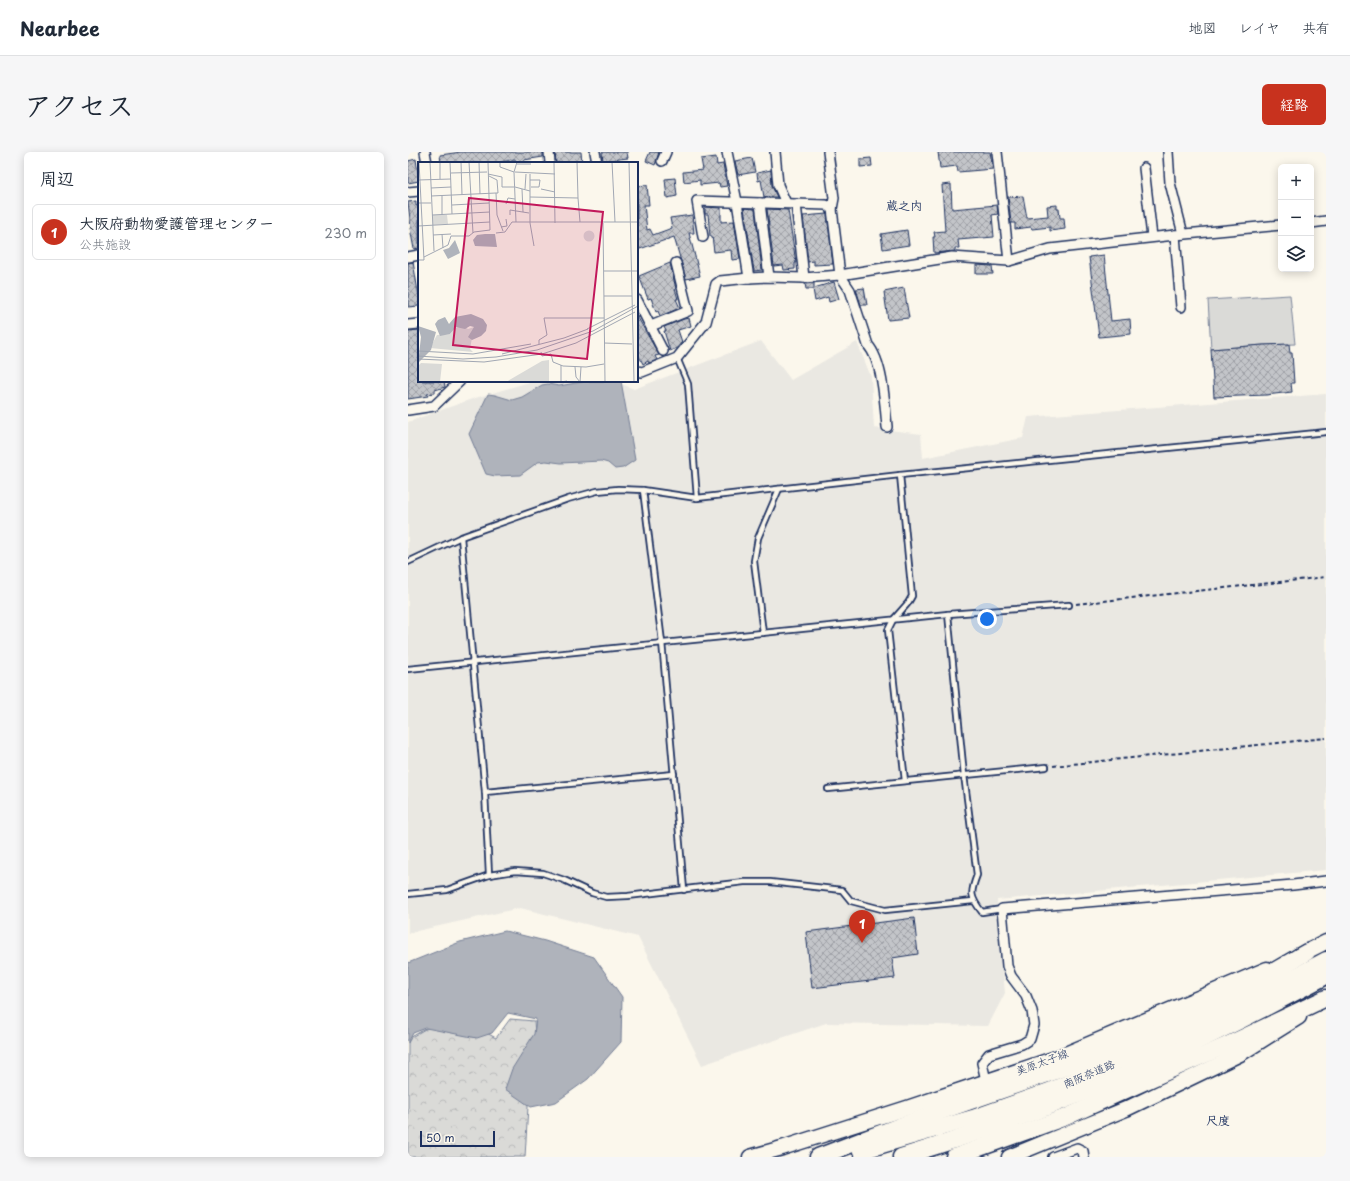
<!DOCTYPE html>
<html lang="ja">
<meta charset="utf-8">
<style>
:root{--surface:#fff;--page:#f6f6f7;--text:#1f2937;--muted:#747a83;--line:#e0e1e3;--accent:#c8321e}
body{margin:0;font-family:"Playpen Sans","Klee One",sans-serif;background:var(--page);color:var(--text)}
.controls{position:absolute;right:12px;top:12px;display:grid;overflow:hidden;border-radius:6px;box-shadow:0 2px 10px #0003}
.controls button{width:36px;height:36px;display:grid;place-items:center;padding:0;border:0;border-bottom:1px solid var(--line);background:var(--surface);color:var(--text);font:20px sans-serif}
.scale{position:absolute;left:12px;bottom:10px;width:75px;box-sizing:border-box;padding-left:4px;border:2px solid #1b2f5e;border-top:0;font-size:11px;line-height:14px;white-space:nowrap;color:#1b2f5e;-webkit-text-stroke:3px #fbf7ec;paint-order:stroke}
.you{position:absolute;left:579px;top:467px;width:14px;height:14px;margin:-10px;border:3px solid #fff;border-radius:50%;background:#1a73e8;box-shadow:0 0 0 6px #1a73e833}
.badge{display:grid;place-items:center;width:26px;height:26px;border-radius:50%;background:var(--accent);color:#fff;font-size:13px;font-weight:700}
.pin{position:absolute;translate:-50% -33px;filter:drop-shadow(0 1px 2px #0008)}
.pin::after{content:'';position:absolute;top:21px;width:14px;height:12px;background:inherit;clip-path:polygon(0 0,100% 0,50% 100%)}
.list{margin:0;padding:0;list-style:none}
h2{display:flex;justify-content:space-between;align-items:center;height:52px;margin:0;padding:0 16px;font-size:17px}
h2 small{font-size:13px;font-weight:400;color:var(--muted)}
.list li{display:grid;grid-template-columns:26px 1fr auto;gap:12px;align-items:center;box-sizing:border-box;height:56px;margin:0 8px 8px;padding:0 8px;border:1px solid var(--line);border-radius:6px}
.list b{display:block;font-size:15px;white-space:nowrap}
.list p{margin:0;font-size:13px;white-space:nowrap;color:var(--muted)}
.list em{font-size:13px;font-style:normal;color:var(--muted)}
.icon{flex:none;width:22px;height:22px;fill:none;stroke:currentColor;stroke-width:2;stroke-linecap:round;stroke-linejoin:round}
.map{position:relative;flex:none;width:918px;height:1005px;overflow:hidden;border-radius:6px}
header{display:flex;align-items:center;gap:24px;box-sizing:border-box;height:56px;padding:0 20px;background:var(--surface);border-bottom:1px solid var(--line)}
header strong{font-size:19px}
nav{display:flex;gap:22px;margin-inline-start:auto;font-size:14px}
.intro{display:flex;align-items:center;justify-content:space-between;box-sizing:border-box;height:96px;padding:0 24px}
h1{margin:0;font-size:28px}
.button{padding:10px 18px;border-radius:6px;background:var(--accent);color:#fff;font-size:14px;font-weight:700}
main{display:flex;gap:24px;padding:0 24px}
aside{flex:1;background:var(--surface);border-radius:6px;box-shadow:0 2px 10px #0003}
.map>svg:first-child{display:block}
.built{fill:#eae8e2}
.grass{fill:#dadad7;stroke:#7a849a}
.forest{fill:url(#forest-crowns);stroke:#7a849a}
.water{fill:#afb3bb;stroke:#747e96}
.building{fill:url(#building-cross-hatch);stroke:#1b2f5e}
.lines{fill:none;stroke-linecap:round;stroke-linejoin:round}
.service-casing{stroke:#1b2f5e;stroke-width:8}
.minor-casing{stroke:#1b2f5e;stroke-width:12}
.primary-casing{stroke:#1b2f5e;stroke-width:17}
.motorway-casing{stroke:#1b2f5e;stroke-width:19}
.path{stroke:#1b2f5e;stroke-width:2;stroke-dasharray:4 3;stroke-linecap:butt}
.service{stroke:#fbf7ec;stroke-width:4.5}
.minor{stroke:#fbf7ec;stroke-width:9}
.primary{stroke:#fbf7ec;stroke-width:14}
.motorway{stroke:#fbf7ec;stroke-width:16}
.labels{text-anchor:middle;stroke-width:3.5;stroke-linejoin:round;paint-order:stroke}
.street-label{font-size:11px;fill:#1b2f5e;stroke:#fbf7ec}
.neighbourhood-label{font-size:12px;font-weight:bold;fill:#1b2f5e;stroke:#fbf7ec}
.inset-road{fill:none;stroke:#a1a7b3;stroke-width:1}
.view{fill:#c2185b;fill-opacity:0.15;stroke:#c2185b;stroke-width:2}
.inset-edge{fill:none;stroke:#1b2f5e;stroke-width:2}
</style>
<header>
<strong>Nearbee</strong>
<nav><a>地図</a><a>レイヤ</a><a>共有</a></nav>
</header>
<div class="intro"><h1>アクセス</h1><a class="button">経路</a></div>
<main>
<aside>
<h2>周辺<small></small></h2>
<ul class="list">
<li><span class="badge">1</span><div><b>大阪府動物愛護管理センター</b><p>公共施設</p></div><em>230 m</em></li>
</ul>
</aside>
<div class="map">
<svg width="918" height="1005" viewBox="0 0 918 1005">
<defs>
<pattern id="forest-crowns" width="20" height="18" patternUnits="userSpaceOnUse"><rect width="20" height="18" fill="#dadad7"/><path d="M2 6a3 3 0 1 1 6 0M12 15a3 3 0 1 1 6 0" fill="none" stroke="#babbbb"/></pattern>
<pattern id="building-cross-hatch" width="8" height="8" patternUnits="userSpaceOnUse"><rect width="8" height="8" fill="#c3c5c9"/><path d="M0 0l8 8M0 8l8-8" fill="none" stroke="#9ea0a6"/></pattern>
</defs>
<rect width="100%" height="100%" fill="#fbf7ec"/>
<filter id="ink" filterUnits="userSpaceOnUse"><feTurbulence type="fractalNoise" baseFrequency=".025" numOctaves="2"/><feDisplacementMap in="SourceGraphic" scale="8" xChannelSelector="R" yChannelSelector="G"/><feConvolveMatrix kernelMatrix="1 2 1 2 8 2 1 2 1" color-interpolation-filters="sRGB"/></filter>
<g filter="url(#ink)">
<!-- built -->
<polygon class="built" points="353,189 383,228 449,190 463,225 466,276 513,282 515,306 615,286 620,265 918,242 918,718 589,748 597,841 580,874 418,871 294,913 230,785 112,756 0,781 0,270 64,247 125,229 206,229 226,237"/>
<!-- grass -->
<polygon class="grass" points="882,143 887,192 855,193 803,197 800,148"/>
<!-- forest -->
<polygon class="forest" points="102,867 126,869 128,894 121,938 117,1005 0,1005 0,887 17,877 56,869 88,886"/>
<!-- water -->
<g class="water">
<polygon points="179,229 213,229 227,308 215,316 207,317 200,311 193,309 153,311 138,309 130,310 112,323 87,324 78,322 61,282 80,242 87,243 104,248 114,245 134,233 140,232 151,234"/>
<polygon points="97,779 137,789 186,805 214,845 213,890 180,927 148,950 123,955 97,937 104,917 126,882 128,867 100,861 84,881 69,886 18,876 5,881 0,891 0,811 52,790"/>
</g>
<!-- building -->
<g class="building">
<polygon points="53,0 135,0 135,5 116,8 117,11 108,11 107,7 89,11 33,11 32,3"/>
<polygon points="147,0 173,0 174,11 148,11"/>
<polygon points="194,0 219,0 220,6 195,9"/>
<polygon points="242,0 251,0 247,13 238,9"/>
<polygon points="530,0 582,0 585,17 550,20 549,14 532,16"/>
<polygon points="308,5 309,13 315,12 319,34 312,35 311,31 292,33 292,28 276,30 275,20 295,18 293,7"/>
<polygon points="344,6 347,20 330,23 327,9"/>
<polygon points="463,6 464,14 452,15 452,7"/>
<polygon points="8,7 11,29 0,31 0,9"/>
<polygon points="363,18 364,34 369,45 356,45 353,28 350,29 349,21"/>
<polygon points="267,26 269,44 259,46 257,27"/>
<polygon points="543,32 544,57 589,53 590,62 584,63 586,85 550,88 551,96 547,96 547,99 526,101 525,85 527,85 526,80 537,79 534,33"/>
<polygon points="239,33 241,53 236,53 239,78 242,77 245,83 264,76 262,66 284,63 286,81 281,81 292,124 278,127 266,85 229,98 229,34"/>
<polygon points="615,44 619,66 640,64 639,54 649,53 649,57 651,57 652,66 656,66 657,77 642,79 642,75 624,77 623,75 607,77 607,71 603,71 600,45"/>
<polygon points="8,49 8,54 11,53 11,96 6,97 2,76 3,76 0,50"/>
<polygon points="297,55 313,56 313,70 326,69 332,107 324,108 323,98 306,100 304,84 302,84 300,62 297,62"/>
<polygon points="336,56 347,57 354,118 346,119"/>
<polygon points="359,57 380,58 388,111 387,111 387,117 376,118 375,113 366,114"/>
<polygon points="419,62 425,112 406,113 406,109 400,110 395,64"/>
<polygon points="499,78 501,93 475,97 473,82"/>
<polygon points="696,103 703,169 722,167 723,182 691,185 681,105"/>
<polygon points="5,110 11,145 11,154 0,155 0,111"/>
<polygon points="262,111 268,137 267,137 270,147 268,147 272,156 252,164 250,159 248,160 243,146 240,147 231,124"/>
<polygon points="568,113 584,114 585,122 568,122"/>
<polygon points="426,130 431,147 421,150 420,145 407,149 405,137 398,137 397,132 406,131 406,136"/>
<polygon points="456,136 459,153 453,153 448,137"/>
<polygon points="496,136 501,166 480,168 476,140"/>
<polygon points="229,164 251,203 247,204 249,208 241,211 240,209 235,212 229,200"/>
<polygon points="281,166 283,174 270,178 274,190 269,196 262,199 256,179 258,179 256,175 276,167"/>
<polygon points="11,178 11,229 36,229 37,235 27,238 27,241 19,242 20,244 0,247 0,179"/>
<polygon points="881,192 882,201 884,201 886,231 883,231 884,240 858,243 806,245 803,197 855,193"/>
<polygon points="506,766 510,802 484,806 487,826 404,836 398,780"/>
</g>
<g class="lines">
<!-- service casing -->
<g class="service-casing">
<g id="service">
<polyline points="269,206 280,232 289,346"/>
<polyline points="492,323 504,444 500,451 485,468 480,478 497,629"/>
<polyline points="235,338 254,490 276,738"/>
<polyline points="53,385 77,640 81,723"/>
<polyline points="0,410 53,385 160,347 189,339 210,337 235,338 289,346 492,323 918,280"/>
<path d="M 540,462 L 556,623 L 569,723 C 562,741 562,745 574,760 L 594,757"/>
<polyline points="355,481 346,409 350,386 371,337"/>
<polyline points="0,517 540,462 661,453"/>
<polyline points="420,637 638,615"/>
<polyline points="77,640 266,622"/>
<polyline points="0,742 39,738 81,723 107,719 135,721 156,728 184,741 198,745 220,744 336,730 362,730 434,738 443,749 477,758 565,749"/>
</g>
</g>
<!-- minor casing -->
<g class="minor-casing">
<g id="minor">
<polyline points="17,0 19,11"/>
<polyline points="141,0 142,11"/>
<polyline points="187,0 189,11"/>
<polyline points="319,0 329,50 341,126"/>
<polyline points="367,0 370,33 378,51"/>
<path d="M 420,0 L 426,46 L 424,57 L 432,123 L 442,138 L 460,193 C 475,210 477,253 479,275"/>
<polyline points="589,0 601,109"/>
<polyline points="760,0 762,31 775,82"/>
<polyline points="254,9 258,0"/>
<polyline points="736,16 744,85"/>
<polyline points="0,40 11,39"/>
<polyline points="352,51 361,125"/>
<polyline points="388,52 396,126"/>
<polyline points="903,71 918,69"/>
<polyline points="767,83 773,155"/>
<polyline points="295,85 289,49 418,53 424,57"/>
<polyline points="0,105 11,103"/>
<polyline points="229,148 255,199"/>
<polyline points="0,173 11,172"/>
<polyline points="243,174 280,159 268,111"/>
<polyline points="229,219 234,220 269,206 298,170 308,132 312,129 341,126 361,125 396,126 432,123 544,105 601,109 642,97 767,83 873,73"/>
<polyline points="0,258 26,254 52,229"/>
<polyline points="579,933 574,911 581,902 614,892 622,887 626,873 624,859 618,844 603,824 599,814 594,757 885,733 918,729"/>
<polyline points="645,1005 669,996 675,999 676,1005"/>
</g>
</g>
<!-- primary casing -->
<g class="primary-casing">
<g id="primary">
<polyline points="890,804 918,790"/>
<polyline points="342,1005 374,996 499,956 648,906 859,817"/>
<polyline points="601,1005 718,957 832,902 891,865"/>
</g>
</g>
<!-- motorway casing -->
<g class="motorway-casing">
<g id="motorway">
<polyline points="453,999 565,966 641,939 725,903 841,849 918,808"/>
<polyline points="410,1005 494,973 640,922 744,881 818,847 899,800"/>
<path d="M 493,1005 C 545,989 596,972 647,952 C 740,916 830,871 918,824"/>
<polyline points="546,1005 658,965 821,892 918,846"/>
</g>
</g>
<!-- path -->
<g class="path">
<polyline points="668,452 918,425"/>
<polyline points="645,614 918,586"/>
</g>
<!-- service -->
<use href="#service" class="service"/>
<!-- minor -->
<use href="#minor" class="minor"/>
<!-- primary -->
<use href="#primary" class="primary"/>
<!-- motorway -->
<use href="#motorway" class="motorway"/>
</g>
</g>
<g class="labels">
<!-- street labels -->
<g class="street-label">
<text transform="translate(634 910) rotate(-20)" y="4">美原太子線</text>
<text transform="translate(681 922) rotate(-23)" y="4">南阪奈道路</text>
</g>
<!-- neighbourhood labels -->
<g class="neighbourhood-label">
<text x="496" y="58">蔵之内</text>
<text x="810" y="973">尺度</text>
</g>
</g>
<!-- overview -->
<g transform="translate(10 10)">
<rect width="220" height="220" fill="#fbf7ec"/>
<path d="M165.5 74a5.5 5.5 0 1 1 11 0a5.5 5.5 0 1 1-11 0Z" fill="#dadad7"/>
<path d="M 46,164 L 50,167 L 56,165 L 52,187 L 55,190 L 12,186 L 19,173 L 32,172 L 37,166 ZM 131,198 L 131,220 L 88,220 L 124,199 ZM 3,201 L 24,202 L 22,220 L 0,220 L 0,204 Z" fill="#dadad7"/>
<path d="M 14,53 L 29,53 L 30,62 L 15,63 Z" fill="#dadad7"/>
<path d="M 67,72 L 77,72 L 79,85 L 57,84 L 55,78 L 59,73 ZM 37,78 L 42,91 L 30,97 L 25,88 L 31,86 ZM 53,152 L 65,157 L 69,163 L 68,169 L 63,174 L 54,178 L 50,175 L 56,165 L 52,164 L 47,167 L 38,165 L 32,172 L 22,174 L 17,162 L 20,158 L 27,155 L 31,162 L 37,155 ZM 0,164 L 18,170 L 13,188 L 0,201 L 3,175 Z" fill="#afb3bb"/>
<path class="inset-road" d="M 12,0 L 16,89M 22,0 L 22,17M 32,0 L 34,52M 43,0 L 44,33M 51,0 L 55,71M 61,0 L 62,32M 82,0 L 82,5 L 96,10 L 99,0M 136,0 L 137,61M 194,0 L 197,60M 211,0 L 216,220M 99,2 L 113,2M 96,10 L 98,60M 97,10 L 137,12M 33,11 L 69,10M 70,12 L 84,15 L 84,25 L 96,25M 112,12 L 112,61 L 116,84M 71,14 L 79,18 L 80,31 L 78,31M 0,18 L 33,17M 112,18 L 122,18 L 121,25 L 113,25M 97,25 L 112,29M 13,26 L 33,25M 104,27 L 105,50M 107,27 L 108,12M 123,27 L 137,30M 13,34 L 78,31 L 79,53 L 85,69M 24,34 L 24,53M 112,35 L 160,36 L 159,0M 160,36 L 162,60M 0,41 L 13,41M 88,42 L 90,36 L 97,37M 34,43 L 71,41M 14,53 L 72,50M 92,53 L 92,48 L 111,51M 185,61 L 187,220M 0,64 L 72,60M 83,65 L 89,64 L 88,57M 78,71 L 87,70 L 94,60 L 220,60M 24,72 L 25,86M 15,73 L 33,72M 6,95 L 30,83 L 33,74 L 51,74 L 56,70 L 72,68 L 70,0M 0,98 L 6,98 L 1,0M 186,109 L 220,109M 186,134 L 214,134M 169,167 L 217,143M 186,181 L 214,182M 121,182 L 121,178 L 129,173 L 126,156 L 186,156M 0,189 L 55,192 L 113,182M 123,190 L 124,194 L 133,192 L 135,200 L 145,204 L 168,205 L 186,202M 84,192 L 146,176 L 170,167M 0,194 L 45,197 L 78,195 L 119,188 L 175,169 L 220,144M 0,197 L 66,200 L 124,192 L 158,181 L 217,150M 143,203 L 143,220 L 149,219M 157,205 L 158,215 L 162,220M 162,220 L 163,205"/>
<path class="view" d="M 51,36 L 185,50 L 169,197 L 35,183 Z"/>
<rect width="220" height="220" class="inset-edge"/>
</g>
</svg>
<div class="controls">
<button>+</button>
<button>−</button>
<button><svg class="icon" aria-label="layers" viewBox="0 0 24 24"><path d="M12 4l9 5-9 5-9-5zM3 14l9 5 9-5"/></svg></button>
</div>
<div class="scale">50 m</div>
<div class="you"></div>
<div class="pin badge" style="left:454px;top:791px">1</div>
</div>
</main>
